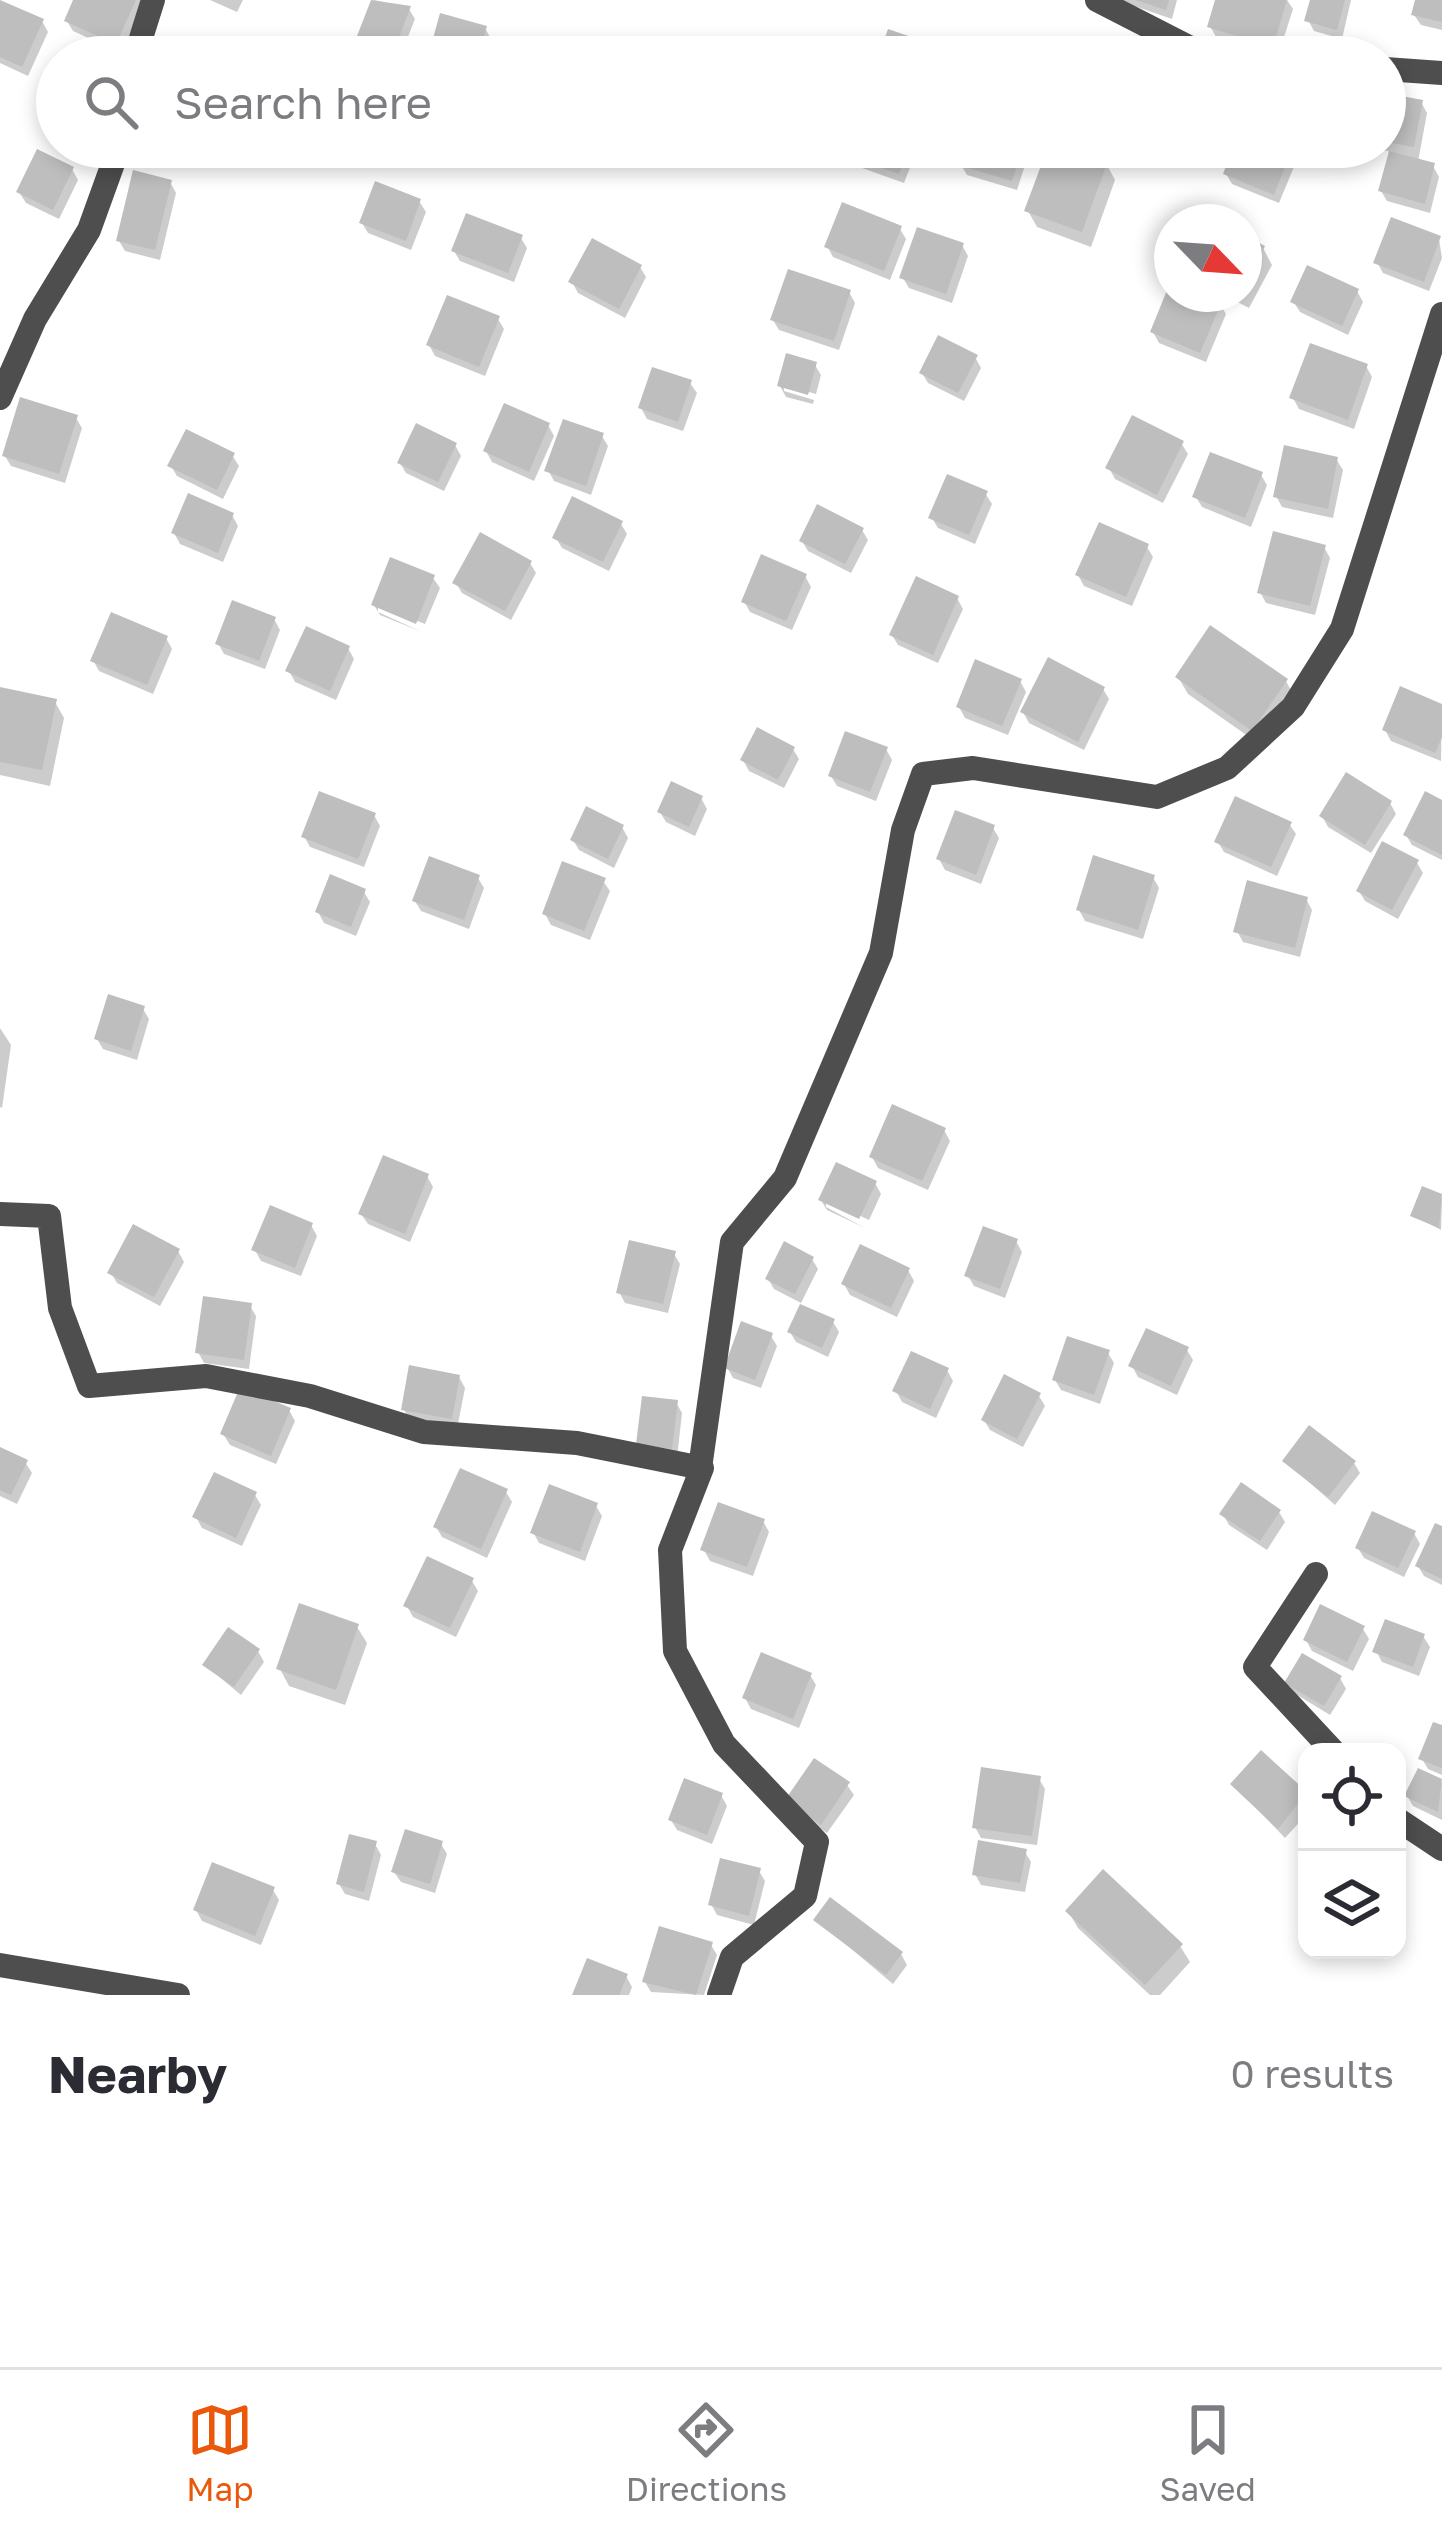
<!DOCTYPE html>
<style>
:root{--surface:#fff;--page:#f2f2f3;--text:#2b2b33;--muted:#7c7c81;--line:#e1e1e2;--accent:#ea580c}
body{margin:0;font-family:"Golos Text",sans-serif;background:var(--page);color:var(--text)}
.controls{position:absolute;right:36px;bottom:36px;display:grid;overflow:hidden;border-radius:24px;box-shadow:0 6px 18px #0003}
.controls button{width:108px;height:108px;display:grid;place-items:center;padding:0;border:0;border-bottom:3px solid var(--line);background:var(--surface);color:var(--text);font:60px sans-serif}
.compass{position:absolute;left:1154px;top:204px;width:108px;height:108px;border-radius:50%;background:var(--surface);box-shadow:0 6px 18px #0003;rotate:115deg}
.list{margin:0;padding:0;list-style:none}
h2{display:flex;justify-content:space-between;align-items:center;height:156px;margin:0;padding:0 48px;font-size:51px}
h2 small{font-size:39px;font-weight:400;color:var(--muted)}
.icon{flex:none;width:66px;height:66px;fill:none;stroke:currentColor;stroke-width:2;stroke-linecap:round;stroke-linejoin:round}
.map{position:relative;flex:none;width:1442px;height:1995px;overflow:hidden}
.search{position:absolute;background:var(--surface);box-shadow:0 6px 18px #0003;left:36px;right:36px;top:36px;height:132px;display:flex;align-items:center;gap:30px;box-sizing:border-box;padding:0 42px;border-radius:66px;color:var(--muted);font-size:45px}
.sheet{height:372px;background:var(--surface)}
nav{display:flex;justify-content:space-around;align-items:center;box-sizing:border-box;height:168px;border-top:3px solid var(--line);background:var(--surface);font-size:33px;color:var(--muted)}
nav a{display:grid;justify-items:center;gap:6px}
nav .on{color:var(--accent)}
.map>svg:first-child{display:block}
.shadow{fill:#0003}
.building{fill:#bebebe}
.lines{fill:none;stroke-linecap:round;stroke-linejoin:round}
.minor{stroke:#4e4e4e;stroke-width:24}
</style>
<div class="map">
<svg width="1442" height="1995" viewBox="0 0 1442 1995">
<rect width="100%" height="100%" fill="#fff"/>
<!-- shadow -->
<g class="shadow">
<polygon points="76,0 140,0 143,5 121,53 73,31 67,21"/>
<polygon points="210,0 243,0 237,12"/>
<polygon points="374,0 409,9 415,19 400,57 367,46 361,35"/>
<polygon points="1117,0 1177,0 1172,19"/>
<polygon points="1218,0 1287,0 1293,9 1278,56 1216,37 1210,26"/>
<polygon points="1313,0 1351,0 1342,39 1314,31 1308,20"/>
<polygon points="1418,0 1442,0 1442,30 1421,25 1414,15"/>
<polygon points="0,2 42,21 48,32 28,76 0,63"/>
<polygon points="485,28 491,39 486,57 431,57"/>
<polygon points="57,76 57,126 42,112"/>
<polygon points="1385,96 1421,102 1427,113 1418,162 1433,166 1439,177 1430,213 1387,201 1381,191 1392,152 1370,147 1385,147"/>
<polygon points="168,147 209,147 202,162"/>
<polygon points="618,147 662,147 663,161 625,164"/>
<polygon points="844,147 918,147 904,183 848,163"/>
<polygon points="966,147 1031,147 1017,190 967,175 961,165"/>
<polygon points="1051,147 1106,163 1115,180 1091,247 1037,227 1028,211"/>
<polygon points="1128,147 1175,147 1170,166 1134,157"/>
<polygon points="1237,147 1290,151 1296,162 1279,203 1232,184 1226,174"/>
<polygon points="72,169 78,180 59,219 26,203 19,192"/>
<polygon points="170,182 176,193 160,260 125,251 119,241"/>
<polygon points="419,201 426,212 411,250 368,233 362,223"/>
<polygon points="900,229 906,239 890,280 833,257 827,246"/>
<polygon points="521,238 527,248 514,282 460,261 454,251"/>
<polygon points="1244,238 1263,248 1272,265 1249,308 1222,294 1244,294"/>
<polygon points="1439,239 1442,258 1429,291 1383,273 1377,262"/>
<polygon points="962,245 968,256 952,303 909,288 903,278"/>
<polygon points="640,267 646,277 625,318 578,293 572,282"/>
<polygon points="1172,286 1172,294 1196,294 1220,304 1226,314 1206,362 1159,343 1153,332"/>
<polygon points="1357,291 1363,302 1348,335 1300,312 1293,301"/>
<polygon points="849,292 855,303 839,350 779,330 773,320"/>
<polygon points="498,319 504,329 485,376 435,356 429,345"/>
<polygon points="975,357 981,368 964,401 928,383 922,373"/>
<polygon points="815,365 821,375 816,394 784,385 784,391 814,400 813,404 786,397 780,386"/>
<polygon points="1366,366 1372,377 1354,429 1299,409 1293,398"/>
<polygon points="690,383 697,393 683,431 647,419 641,408"/>
<polygon points="76,418 82,428 65,483 11,466 5,456"/>
<polygon points="548,425 554,436 534,481 492,462 486,451"/>
<polygon points="602,436 608,446 591,495 554,481 548,470"/>
<polygon points="1181,443 1188,454 1163,503 1115,479 1109,468"/>
<polygon points="455,445 461,456 444,491 406,473 400,463"/>
<polygon points="232,455 239,466 223,499 177,476 171,466"/>
<polygon points="1336,459 1343,470 1333,518 1282,507 1276,496"/>
<polygon points="1261,475 1267,485 1251,527 1202,507 1196,497"/>
<polygon points="985,493 992,504 975,544 938,528 932,518"/>
<polygon points="232,515 238,526 223,562 180,544 174,533"/>
<polygon points="621,524 627,534 609,571 562,548 556,538"/>
<polygon points="862,530 868,540 851,573 808,551 802,541"/>
<polygon points="1147,547 1153,557 1132,606 1084,586 1078,575"/>
<polygon points="1324,547 1330,558 1315,615 1266,603 1260,592"/>
<polygon points="530,563 536,573 511,620 462,593 456,583"/>
<polygon points="805,576 811,587 792,630 750,612 744,601"/>
<polygon points="433,578 440,588 425,624 378,605 378,612 422,632 380,615 374,605"/>
<polygon points="957,598 963,609 938,663 898,645 892,635"/>
<polygon points="274,619 280,630 265,669 224,654 218,643"/>
<polygon points="166,638 172,649 153,694 99,671 93,660"/>
<polygon points="348,648 354,659 336,700 295,682 289,671"/>
<polygon points="1178,677 1286,681 1295,698 1262,746 1188,694"/>
<polygon points="1020,681 1026,692 1008,735 965,718 959,707"/>
<polygon points="1103,689 1109,699 1084,750 1029,723 1023,712"/>
<polygon points="0,690 55,702 64,718 50,786 0,775"/>
<polygon points="1442,707 1441,761 1391,741 1385,730"/>
<polygon points="793,749 799,759 784,788 749,771 743,760"/>
<polygon points="886,749 892,760 876,801 837,786 831,776"/>
<polygon points="701,798 707,809 695,836 666,822 660,812"/>
<polygon points="1390,803 1396,814 1371,853 1328,827 1322,816"/>
<polygon points="1442,803 1442,860 1412,845 1406,835"/>
<polygon points="374,815 380,826 364,867 310,847 304,836"/>
<polygon points="1289,824 1296,834 1277,876 1224,852 1218,842"/>
<polygon points="622,827 628,838 614,868 579,850 573,840"/>
<polygon points="993,828 999,838 981,884 945,870 939,859"/>
<polygon points="1417,863 1423,873 1398,919 1365,901 1359,891"/>
<polygon points="1153,877 1159,888 1143,939 1085,921 1079,910"/>
<polygon points="478,878 484,888 469,929 421,911 415,901"/>
<polygon points="603,881 610,891 590,940 551,925 545,914"/>
<polygon points="364,892 370,902 356,936 324,923 318,912"/>
<polygon points="1306,899 1312,910 1300,957 1243,942 1237,931"/>
<polygon points="143,1009 149,1019 137,1060 103,1049 97,1039"/>
<polygon points="0,1028 11,1045 2,1108 0,1107"/>
<polygon points="944,1130 950,1141 928,1190 878,1168 872,1157"/>
<polygon points="427,1176 433,1187 410,1242 368,1224 361,1214"/>
<polygon points="875,1183 881,1194 869,1220 826,1200 826,1207 865,1228 827,1210 821,1200"/>
<polygon points="1423,1190 1442,1198 1441,1230 1413,1215"/>
<polygon points="311,1225 317,1236 301,1276 261,1261 255,1250"/>
<polygon points="1016,1241 1022,1252 1005,1298 974,1286 968,1276"/>
<polygon points="178,1251 184,1262 160,1306 117,1283 111,1273"/>
<polygon points="674,1254 680,1264 668,1313 625,1303 619,1292"/>
<polygon points="812,1259 818,1269 801,1303 774,1289 768,1279"/>
<polygon points="908,1270 914,1281 897,1317 850,1295 844,1284"/>
<polygon points="250,1306 256,1316 249,1369 204,1363 198,1352"/>
<polygon points="833,1322 839,1332 828,1357 796,1342 790,1332"/>
<polygon points="771,1336 777,1346 761,1388 733,1378 727,1367"/>
<polygon points="1187,1350 1193,1360 1177,1395 1138,1377 1132,1366"/>
<polygon points="1108,1353 1114,1363 1100,1404 1061,1390 1055,1380"/>
<polygon points="947,1370 953,1381 936,1418 902,1402 896,1391"/>
<polygon points="459,1377 465,1388 457,1429 410,1420 404,1410"/>
<polygon points="1039,1396 1045,1406 1023,1447 990,1430 984,1420"/>
<polygon points="676,1402 682,1413 677,1458 645,1454"/>
<polygon points="289,1410 295,1421 276,1464 230,1445 223,1434"/>
<polygon points="0,1451 25,1462 32,1473 17,1504 0,1496"/>
<polygon points="1285,1461 1354,1463 1360,1473 1335,1505"/>
<polygon points="506,1492 512,1502 487,1558 442,1537 436,1527"/>
<polygon points="255,1495 261,1505 242,1546 202,1528 196,1517"/>
<polygon points="596,1506 602,1516 585,1561 539,1543 533,1532"/>
<polygon points="1279,1512 1285,1522 1267,1550 1229,1525 1223,1514"/>
<polygon points="763,1521 769,1532 753,1576 710,1561 704,1550"/>
<polygon points="1442,1530 1442,1585 1424,1576 1418,1566"/>
<polygon points="1414,1533 1420,1544 1404,1577 1364,1558 1358,1548"/>
<polygon points="472,1581 478,1591 456,1637 413,1617 407,1606"/>
<polygon points="357,1627 367,1643 345,1705 289,1686 280,1669"/>
<polygon points="1363,1629 1369,1639 1353,1671 1312,1651 1306,1640"/>
<polygon points="1423,1636 1430,1647 1419,1676 1382,1662 1376,1651"/>
<polygon points="258,1651 264,1662 241,1695 205,1665"/>
<polygon points="810,1675 816,1685 799,1728 751,1709 745,1698"/>
<polygon points="1340,1678 1346,1689 1330,1715 1294,1693 1288,1683"/>
<polygon points="1442,1728 1442,1775 1428,1769 1422,1759"/>
<polygon points="1262,1754 1307,1796 1307,1814 1285,1838 1234,1785"/>
<polygon points="1419,1772 1442,1783 1442,1820 1413,1806 1407,1796"/>
<polygon points="1039,1779 1045,1789 1037,1845 981,1838 975,1827"/>
<polygon points="847,1785 854,1795 827,1833 795,1810"/>
<polygon points="721,1795 727,1806 712,1844 677,1830 671,1820"/>
<polygon points="375,1844 381,1855 369,1901 345,1894 339,1884"/>
<polygon points="441,1844 447,1854 435,1893 401,1882 394,1872"/>
<polygon points="1025,1852 1031,1862 1025,1892 981,1885 975,1874"/>
<polygon points="759,1871 765,1881 754,1925 717,1915 711,1904"/>
<polygon points="273,1890 279,1900 261,1945 202,1921 196,1910"/>
<polygon points="1068,1911 1180,1946 1190,1962 1160,1995 1150,1995 1078,1928"/>
<polygon points="817,1920 901,1954 907,1965 893,1984"/>
<polygon points="711,1945 717,1955 704,1995 651,1992 645,1982"/>
<polygon points="626,1976 632,1987 629,1995 575,1995"/>
</g>
<!-- building -->
<g class="building">
<polygon points="0,0 44,19 22,67 0,57"/>
<polygon points="73,0 136,0 116,44 64,21"/>
<polygon points="371,0 411,6 394,50 357,36"/>
<polygon points="1135,0 1169,0 1166,10"/>
<polygon points="1215,0 1287,0 1273,47 1207,27"/>
<polygon points="1310,0 1345,0 1337,30 1304,21"/>
<polygon points="1415,0 1442,0 1442,22 1411,15"/>
<polygon points="440,13 487,26 478,57 428,57"/>
<polygon points="888,29 929,43 924,57 878,57"/>
<polygon points="336,37 384,57 328,57"/>
<polygon points="57,68 57,119 39,112"/>
<polygon points="1385,93 1423,100 1414,147 1385,142"/>
<polygon points="615,147 667,147 667,150 616,155"/>
<polygon points="841,147 909,147 899,174 839,153"/>
<polygon points="963,147 1023,147 1012,181 958,165"/>
<polygon points="1048,147 1069,147 1108,161 1082,232 1024,211"/>
<polygon points="1133,147 1167,147 1165,156"/>
<polygon points="1233,147 1292,149 1274,195 1223,174"/>
<polygon points="37,149 74,167 53,210 16,192"/>
<polygon points="1389,151 1435,163 1425,204 1378,191"/>
<polygon points="133,170 172,180 155,250 116,241"/>
<polygon points="375,181 421,199 406,241 359,223"/>
<polygon points="842,202 902,226 884,271 824,247"/>
<polygon points="1194,208 1220,222 1187,222"/>
<polygon points="466,213 523,235 508,273 451,251"/>
<polygon points="1391,217 1441,236 1424,282 1373,263"/>
<polygon points="917,227 964,243 946,294 899,278"/>
<polygon points="1244,235 1265,246 1244,286"/>
<polygon points="592,238 642,265 619,309 568,282"/>
<polygon points="1307,265 1359,289 1342,326 1290,302"/>
<polygon points="788,269 851,290 834,341 770,320"/>
<polygon points="1172,278 1172,294 1204,294 1222,301 1200,353 1150,332"/>
<polygon points="447,295 500,316 479,367 426,345"/>
<polygon points="938,335 978,355 958,393 919,373"/>
<polygon points="1310,343 1368,364 1348,420 1289,398"/>
<polygon points="786,353 817,362 808,395 777,386"/>
<polygon points="652,367 692,380 678,422 638,408"/>
<polygon points="20,397 78,415 59,474 2,456"/>
<polygon points="504,403 550,423 529,472 483,451"/>
<polygon points="1132,415 1184,441 1157,495 1105,468"/>
<polygon points="563,419 604,433 586,486 544,471"/>
<polygon points="416,423 457,443 438,482 397,463"/>
<polygon points="186,429 235,453 217,490 167,466"/>
<polygon points="1284,445 1338,457 1328,509 1273,497"/>
<polygon points="1210,452 1263,472 1245,518 1192,497"/>
<polygon points="947,474 988,491 969,535 928,518"/>
<polygon points="188,493 234,513 218,553 171,533"/>
<polygon points="572,496 623,521 603,562 552,538"/>
<polygon points="817,504 864,528 845,564 799,541"/>
<polygon points="1099,522 1149,544 1126,597 1075,575"/>
<polygon points="1273,531 1326,545 1310,606 1257,593"/>
<polygon points="480,532 532,561 505,611 452,583"/>
<polygon points="761,554 807,574 786,621 741,602"/>
<polygon points="390,557 435,575 416,624 371,605"/>
<polygon points="916,576 959,596 933,655 889,635"/>
<polygon points="232,600 276,617 259,661 215,644"/>
<polygon points="111,612 168,636 147,685 90,661"/>
<polygon points="1210,625 1288,679 1252,731 1175,677"/>
<polygon points="306,626 350,646 330,691 285,671"/>
<polygon points="1048,657 1105,687 1078,742 1020,712"/>
<polygon points="975,659 1022,679 1002,726 956,707"/>
<polygon points="1400,686 1442,704 1442,737 1435,753 1382,730"/>
<polygon points="0,687 57,699 42,770 0,762"/>
<polygon points="757,727 795,747 778,780 740,760"/>
<polygon points="845,731 888,747 870,792 828,776"/>
<polygon points="1346,772 1392,801 1365,845 1319,816"/>
<polygon points="671,781 703,796 689,827 657,812"/>
<polygon points="319,791 376,813 358,859 301,837"/>
<polygon points="1425,791 1442,800 1442,855 1403,835"/>
<polygon points="1235,796 1292,822 1271,867 1214,842"/>
<polygon points="586,806 624,825 608,859 570,840"/>
<polygon points="955,810 995,825 976,875 936,859"/>
<polygon points="1382,841 1419,860 1392,910 1356,891"/>
<polygon points="1093,855 1155,875 1138,930 1076,910"/>
<polygon points="429,856 480,875 464,920 412,901"/>
<polygon points="562,861 606,878 584,931 542,914"/>
<polygon points="330,874 366,889 351,927 315,912"/>
<polygon points="1247,880 1308,897 1295,948 1233,932"/>
<polygon points="108,994 145,1006 131,1051 94,1039"/>
<polygon points="892,1104 946,1128 922,1181 869,1157"/>
<polygon points="383,1155 429,1174 405,1234 358,1214"/>
<polygon points="836,1162 877,1181 859,1219 818,1200"/>
<polygon points="1422,1186 1442,1194 1439,1228 1410,1216"/>
<polygon points="270,1205 313,1223 295,1268 251,1250"/>
<polygon points="133,1224 180,1249 154,1297 107,1273"/>
<polygon points="983,1226 1018,1239 1000,1289 964,1276"/>
<polygon points="629,1240 676,1251 663,1304 616,1293"/>
<polygon points="784,1241 814,1257 795,1294 765,1279"/>
<polygon points="860,1244 910,1268 891,1308 841,1284"/>
<polygon points="203,1296 252,1303 244,1360 195,1353"/>
<polygon points="800,1304 835,1319 822,1348 787,1332"/>
<polygon points="741,1321 773,1333 755,1380 724,1368"/>
<polygon points="1146,1328 1189,1347 1171,1386 1128,1366"/>
<polygon points="1067,1336 1110,1350 1094,1395 1052,1380"/>
<polygon points="911,1351 949,1368 930,1409 892,1391"/>
<polygon points="409,1365 460,1375 452,1419 401,1410"/>
<polygon points="1004,1374 1041,1393 1017,1439 981,1420"/>
<polygon points="240,1387 291,1408 271,1456 220,1434"/>
<polygon points="642,1396 678,1400 672,1449 636,1444"/>
<polygon points="1309,1425 1356,1461 1328,1497 1282,1461"/>
<polygon points="0,1447 28,1460 11,1495 0,1490"/>
<polygon points="460,1468 508,1489 481,1549 433,1527"/>
<polygon points="214,1472 257,1492 236,1538 192,1517"/>
<polygon points="1241,1482 1281,1510 1260,1541 1219,1514"/>
<polygon points="549,1484 598,1503 580,1552 530,1533"/>
<polygon points="718,1502 765,1519 747,1567 700,1550"/>
<polygon points="1372,1511 1416,1531 1398,1568 1355,1548"/>
<polygon points="1435,1523 1442,1526 1442,1579 1415,1566"/>
<polygon points="427,1556 474,1578 450,1628 403,1606"/>
<polygon points="299,1603 359,1624 336,1690 276,1669"/>
<polygon points="1320,1604 1365,1626 1347,1662 1303,1640"/>
<polygon points="1385,1619 1425,1634 1413,1667 1372,1652"/>
<polygon points="228,1627 260,1649 234,1687 202,1665"/>
<polygon points="761,1652 812,1673 793,1719 742,1698"/>
<polygon points="1302,1653 1342,1676 1324,1706 1284,1683"/>
<polygon points="1433,1722 1442,1725 1442,1768 1418,1759"/>
<polygon points="1261,1750 1307,1792 1278,1829 1230,1784"/>
<polygon points="814,1758 850,1782 821,1825 785,1800"/>
<polygon points="981,1767 1041,1776 1032,1836 972,1828"/>
<polygon points="1418,1768 1442,1779 1438,1812 1404,1796"/>
<polygon points="684,1778 723,1793 707,1835 668,1820"/>
<polygon points="405,1829 443,1841 430,1884 391,1872"/>
<polygon points="349,1834 377,1841 364,1892 336,1884"/>
<polygon points="978,1840 1027,1849 1020,1883 972,1875"/>
<polygon points="720,1858 761,1868 749,1916 708,1905"/>
<polygon points="212,1862 275,1887 255,1936 193,1910"/>
<polygon points="1103,1869 1183,1944 1145,1985 1065,1911"/>
<polygon points="830,1897 903,1952 886,1975 813,1920"/>
<polygon points="659,1926 713,1942 696,1995 642,1982"/>
<polygon points="587,1958 628,1974 619,1995 572,1995"/>
</g>
<g class="lines">
<!-- minor -->
<g class="minor">
<polyline points="1097,0 1208,57"/>
<polyline points="135,57 153,0"/>
<polyline points="1385,69 1442,73"/>
<polyline points="0,398 35,319 89,230 119,147"/>
<polyline points="0,1214 49,1216 60,1308 89,1386 206,1376 310,1396 424,1432 577,1443 702,1468 670,1550 675,1651 724,1744 817,1842 805,1896 732,1957 719,1995"/>
<polyline points="700,1468 732,1242 785,1178 881,953 903,830 923,774 973,768 1157,797 1227,768 1293,707 1342,629 1442,314"/>
<polyline points="1316,1574 1255,1667 1334,1752"/>
<polyline points="1397,1819 1442,1849"/>
<polyline points="0,1965 178,1995"/>
</g>
</g>
</svg>
<div class="controls">
<button><svg class="icon" aria-label="locate" viewBox="0 0 24 24"><circle cx="12" cy="12" r="6"/><path d="M12 2v4M12 18v4M2 12h4M18 12h4"/></svg></button>
<button><svg class="icon" aria-label="layers" viewBox="0 0 24 24"><path d="M12 4l9 5-9 5-9-5zM3 14l9 5 9-5"/></svg></button>
</div>
<svg class="compass" viewBox="-18 -18 36 36"><path d="M0-13l5 13h-10z" fill="#e53935"/><path d="M0 13l5-13h-10z" fill="#7c7c81"/></svg>
<div class="search"><svg class="icon" aria-label="search" viewBox="0 0 24 24"><circle cx="10" cy="10" r="6"/><path d="M15 15l6 6"/></svg>Search here</div>
</div>
<section class="sheet">
<h2>Nearby<small>0 results</small></h2>
<ul class="list">
</ul>
</section>
<nav>
<a class="on"><svg class="icon" aria-label="map" viewBox="0 0 24 24"><path d="M3 6l6-2 6 2 6-2v14l-6 2-6-2-6 2zM9 4v14M15 6v14"/></svg>Map</a>
<a><svg class="icon" aria-label="directions" viewBox="0 0 24 24"><path d="M12 3l9 9-9 9-9-9zM9 14v-3h6M13 9l2 2-2 2"/></svg>Directions</a>
<a><svg class="icon" aria-label="saved" viewBox="0 0 24 24"><path d="M7 4h10v16l-5-4-5 4z"/></svg>Saved</a>
</nav>
